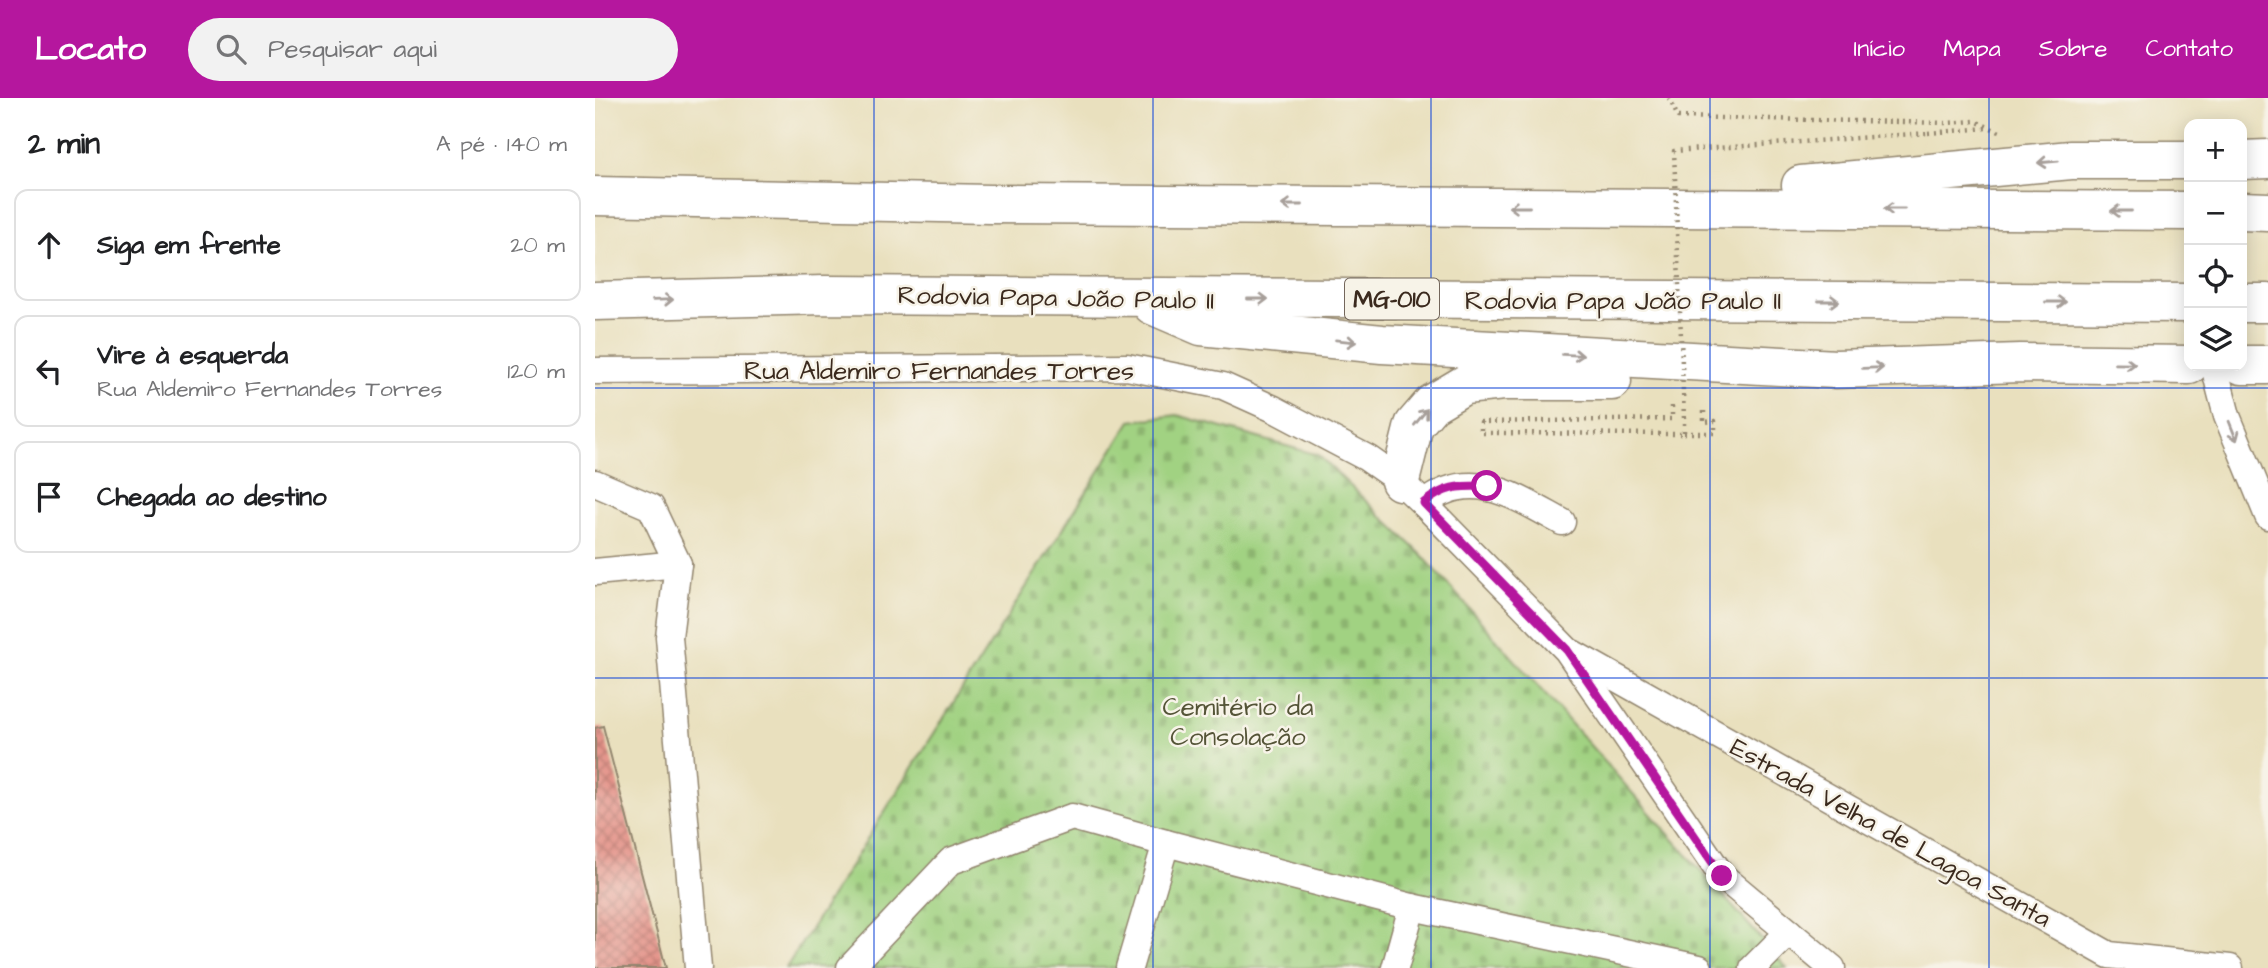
<!DOCTYPE html>
<html lang="pt">
<meta charset="utf-8">
<style>
:root{--surface:#fff;--page:#f2f2f2;--text:#202124;--muted:#757577;--line:#e0e0e0;--accent:#b5179e}
body{margin:0;font-family:"Architects Daughter",sans-serif;background:var(--page);color:var(--text)}
.controls{position:absolute;right:21px;top:21px;display:grid;overflow:hidden;border-radius:14px;box-shadow:0 4px 18px #0003}
.controls button{width:63px;height:63px;display:grid;place-items:center;padding:0;border:0;border-bottom:2px solid var(--line);background:var(--surface);color:var(--text);font:35px sans-serif}
.stop{position:absolute;width:21px;height:21px;margin:-16px;border:5px solid #b5179e;border-radius:50%;background:#fff}
.stop.end{background:#b5179e;border-color:#fff;box-shadow:0 2px 7px #0008}
.list{margin:0;padding:0;list-style:none}
h2{display:flex;justify-content:space-between;align-items:center;height:91px;margin:0;padding:0 28px;font-size:30px}
h2 small{font-size:23px;font-weight:400;color:var(--muted)}
.list li{display:grid;grid-template-columns:46px 1fr auto;gap:21px;align-items:center;box-sizing:border-box;height:112px;margin:0 14px 14px;padding:0 14px;border:2px solid var(--line);border-radius:14px}
.list b{display:block;font-size:26px;white-space:nowrap}
.list p{margin:0;font-size:23px;white-space:nowrap;color:var(--muted)}
.list em{font-size:23px;font-style:normal;color:var(--muted)}
.icon{flex:none;width:38px;height:38px;fill:none;stroke:currentColor;stroke-width:2;stroke-linecap:round;stroke-linejoin:round}
.map{position:relative;flex:none;width:1673px;height:870px;overflow:hidden}
header{display:flex;align-items:center;gap:42px;box-sizing:border-box;height:98px;padding:0 35px;background:var(--accent);color:#fff}
header strong{font-size:33px}
nav{display:flex;gap:38px;margin-inline-start:auto;font-size:24px}
.search{width:490px;height:63px;background:var(--page);display:flex;align-items:center;gap:18px;box-sizing:border-box;padding:0 24px;border-radius:38px;color:var(--muted);font-size:26px}
main{display:flex}
aside{flex:1;background:var(--surface)}
.map>svg:first-child{display:block}
.cemetery{fill:url(#cemetery-stones);stroke:#6e7e50;stroke-width:2}
.building{fill:url(#building-cross-hatch)}
.lines{fill:none;stroke-linecap:round;stroke-linejoin:round}
.minor-casing{stroke:#92856e;stroke-width:29}
.highway-casing{stroke:#92856e;stroke-width:41}
.path{stroke:#92856e;stroke-width:4.5;stroke-dasharray:2 5;stroke-linecap:butt}
.minor{stroke:#fff;stroke-width:26}
.highway{stroke:#fff;stroke-width:38}
.path-bridge{stroke:#92856e;stroke-width:4.5;stroke-dasharray:2 5;stroke-linecap:butt}
.oneway{stroke:#a79f9a}
.route{stroke:#b5179e;stroke-width:9}
.grid{fill:none;stroke:#1d4ed8;stroke-width:2;stroke-opacity:0.55}
.labels{text-anchor:middle;stroke-width:5;stroke-linejoin:round;paint-order:stroke}
.shield{fill:#f7f3e8;stroke:#73665b;stroke-width:2}
.shield-label{font-size:24px;font-weight:bold;fill:#3b2a1e}
.street-label{font-size:26px;fill:#3b2a1e;stroke:#f7f3e8}
.park-label{font-size:26px;fill:#545437;stroke:#f7f3e8}
</style>
<header>
<strong>Locato</strong>
<div class="search"><svg class="icon" aria-label="search" viewBox="0 0 24 24"><circle cx="10" cy="10" r="6"/><path d="M15 15l6 6"/></svg>Pesquisar aqui</div>
<nav><a>Início</a><a>Mapa</a><a>Sobre</a><a>Contato</a></nav>
</header>
<main>
<aside>
<h2>2 min<small>A pé · 140 m</small></h2>
<ul class="list">
<li><svg class="icon" aria-label="ahead" viewBox="0 0 24 24"><path d="M12 20V5M6 11l6-6 6 6"/></svg><div><b>Siga em frente</b></div><em>20 m</em></li>
<li><svg class="icon" aria-label="left" viewBox="0 0 24 24"><path d="M17 20v-9H6M10 6l-5 5 5 5"/></svg><div><b>Vire à esquerda</b><p>Rua Aldemiro Fernandes Torres</p></div><em>120 m</em></li>
<li><svg class="icon" aria-label="arrive" viewBox="0 0 24 24"><path d="M6 21V4h12l-3 4 3 4H6"/></svg><div><b>Chegada ao destino</b></div></li>
</ul>
</aside>
<div class="map">
<svg width="1673" height="870" viewBox="0 0 1673 870">
<defs>
<pattern id="cemetery-stones" width="16" height="16" patternUnits="userSpaceOnUse" patternTransform="scale(1.75)"><rect width="16" height="16" fill="#a1d282"/><path d="M2 7V4a2 2 0 0 1 4 0v3zM10 15v-3a2 2 0 0 1 4 0v3z" fill="#8cb470"/></pattern>
<pattern id="building-cross-hatch" width="8" height="8" patternUnits="userSpaceOnUse" patternTransform="scale(1.75)"><rect width="8" height="8" fill="#e49389"/><path d="M0 0l8 8M0 8l8-8" fill="none" stroke="#ba786f"/></pattern>
</defs>
<rect width="100%" height="100%" fill="#f7f3e8"/>
<filter id="ink" filterUnits="userSpaceOnUse"><feTurbulence type="fractalNoise" baseFrequency=".0143" numOctaves="2"/><feDisplacementMap in="SourceGraphic" scale="14" xChannelSelector="R" yChannelSelector="G"/><feConvolveMatrix kernelMatrix="1 2 1 2 8 2 1 2 1" color-interpolation-filters="sRGB"/></filter>
<filter id="wash" filterUnits="userSpaceOnUse"><feTurbulence type="fractalNoise" baseFrequency=".00686" numOctaves="4" result="noise"/><feDisplacementMap in="SourceGraphic" scale="28" xChannelSelector="R" yChannelSelector="G"/><feGaussianBlur stdDeviation="1.57" result="paint"/><feColorMatrix in="noise" values="0 0 0 0 0 0 0 0 0 0 0 0 0 0 0 0 0 1.4 0 .05"/><feComposite in="paint" operator="in"/></filter>
<g filter="url(#wash)">
<rect width="100%" height="100%" fill="#e9e0be"/>
<!-- cemetery -->
<polygon class="cemetery" points="582,317 723,357 826,456 1192,870 191,870 536,323"/>
<g id="blocks">
<!-- building -->
<polygon class="building" points="8,628 71,870 0,870 0,630"/>
</g>
</g>
<g filter="url(#ink)">
<use href="#blocks" fill-opacity="0" stroke="#92856e" stroke-width="2"/>
<g class="lines">
<!-- minor casing -->
<g class="minor-casing">
<g id="minor">
<polyline points="1619,268 1632,318 1673,418"/>
<polyline points="0,273 532,269 628,288 679,311 772,360 805,383 829,406 972,552 1127,778 1237,870"/>
<polyline points="0,385 56,409 83,466 74,539 103,870"/>
<path d="M 829,406 C 876,367 923,400 967,424"/>
<polyline points="0,474 83,466"/>
<polyline points="977,555 1514,857 1635,870"/>
<polyline points="255,870 356,763 477,719 571,745"/>
<polyline points="534,870 571,745 817,809 1104,870"/>
<polyline points="800,870 817,809"/>
<polyline points="1158,870 1194,834"/>
</g>
</g>
<!-- highway casing -->
<g class="highway-casing">
<g id="highway">
<polyline points="1647,62 1673,61"/>
<polyline points="1206,87 1476,62 1594,62"/>
<polyline points="0,98 395,106 1594,113"/>
<polyline points="1647,113 1673,114"/>
<polyline points="0,203 230,197 1594,205"/>
<polyline points="1647,205 1673,205"/>
<polyline points="557,207 606,228 787,246 1241,271 1425,265 1594,267"/>
<polyline points="1647,267 1673,267"/>
<polyline points="805,383 819,327 837,306 869,287 909,283 1017,283"/>
</g>
</g>
<!-- path -->
<g class="path">
<polyline points="1074,0 1083,19 1352,25 1380,23 1407,35"/>
<polyline points="1333,35 1392,30"/>
<polyline points="1077,308 1077,321 886,324 886,335 1089,336 1089,320"/>
<polyline points="1089,335 1120,335 1120,323 1109,324 1109,308"/>
</g>
<!-- minor -->
<use href="#minor" class="minor"/>
<!-- highway -->
<use href="#highway" class="highway"/>
<!-- path-bridge -->
<polyline class="path-bridge" points="1089,320 1079,53 1333,35"/>
</g>
<!-- one-way arrows -->
<defs><path id="oneway-shaft" d="M-6 0H5M1.5-3L5.5 0L1.5 3" fill="none" stroke-width="1.6" stroke-linecap="round" stroke-linejoin="round" transform="scale(1.75)"/></defs>
<g class="oneway">
<use href="#oneway-shaft" transform="translate(1453 64) rotate(175)"/>
<use href="#oneway-shaft" transform="translate(697 107) rotate(-180)"/>
<use href="#oneway-shaft" transform="translate(924 109) rotate(-180)"/>
<use href="#oneway-shaft" transform="translate(1299 111) rotate(-180)"/>
<use href="#oneway-shaft" transform="translate(1526 113) rotate(-180)"/>
<use href="#oneway-shaft" transform="translate(663 201)"/>
<use href="#oneway-shaft" transform="translate(68 202) rotate(-2)"/>
<use href="#oneway-shaft" transform="translate(1234 203)"/>
<use href="#oneway-shaft" transform="translate(1461 204)"/>
<use href="#oneway-shaft" transform="translate(751 243) rotate(6)"/>
<use href="#oneway-shaft" transform="translate(978 257) rotate(3)"/>
<use href="#oneway-shaft" transform="translate(1530 266) rotate(1)"/>
<use href="#oneway-shaft" transform="translate(1278 270) rotate(-2)"/>
<use href="#oneway-shaft" transform="translate(826 319) rotate(-51)"/>
<use href="#oneway-shaft" transform="translate(1638 333) rotate(68)"/>
</g>
</g>
<g class="lines" filter="url(#ink)">
<!-- route -->
<path class="route" d="M 892,388 C 864,388 851,387 829,405 L 972,552 L 1127,778"/>
</g>
<!-- grid -->
<path class="grid" d="M 279,0 L 279,870M 558,0 L 558,870M 836,0 L 836,870M 1115,0 L 1115,870M 1394,0 L 1394,870M 0,290 L 1673,290M 0,580 L 1673,580"/>
<g class="labels">
<!-- shield labels -->
<rect class="shield" x="750" y="180.5" width="94" height="41" rx="5"/>
<g class="shield-label">
<text x="797" y="209">MG-010</text>
</g>
<!-- street labels -->
<g class="street-label">
<text transform="translate(461 199) rotate(1)" y="9">Rodovia Papa João Paulo II</text>
<text x="1028" y="211">Rodovia Papa João Paulo II</text>
<text x="344" y="281">Rua Aldemiro Fernandes Torres</text>
<text transform="translate(1296 734) rotate(29)" y="9">Estrada Velha de Lagoa Santa</text>
</g>
<!-- park labels -->
<g class="park-label">
<text x="643" y="617">Cemitério da<tspan x="643" dy="30">Consolação</tspan></text>
</g>
</g>
</svg>
<div class="controls">
<button>+</button>
<button>−</button>
<button><svg class="icon" aria-label="locate" viewBox="0 0 24 24"><circle cx="12" cy="12" r="6"/><path d="M12 2v4M12 18v4M2 12h4M18 12h4"/></svg></button>
<button><svg class="icon" aria-label="layers" viewBox="0 0 24 24"><path d="M12 4l9 5-9 5-9-5zM3 14l9 5 9-5"/></svg></button>
</div>
<div class="stop" style="left:892px;top:388px"></div>
<div class="stop end" style="left:1127px;top:778px"></div>
</div>
</main>
